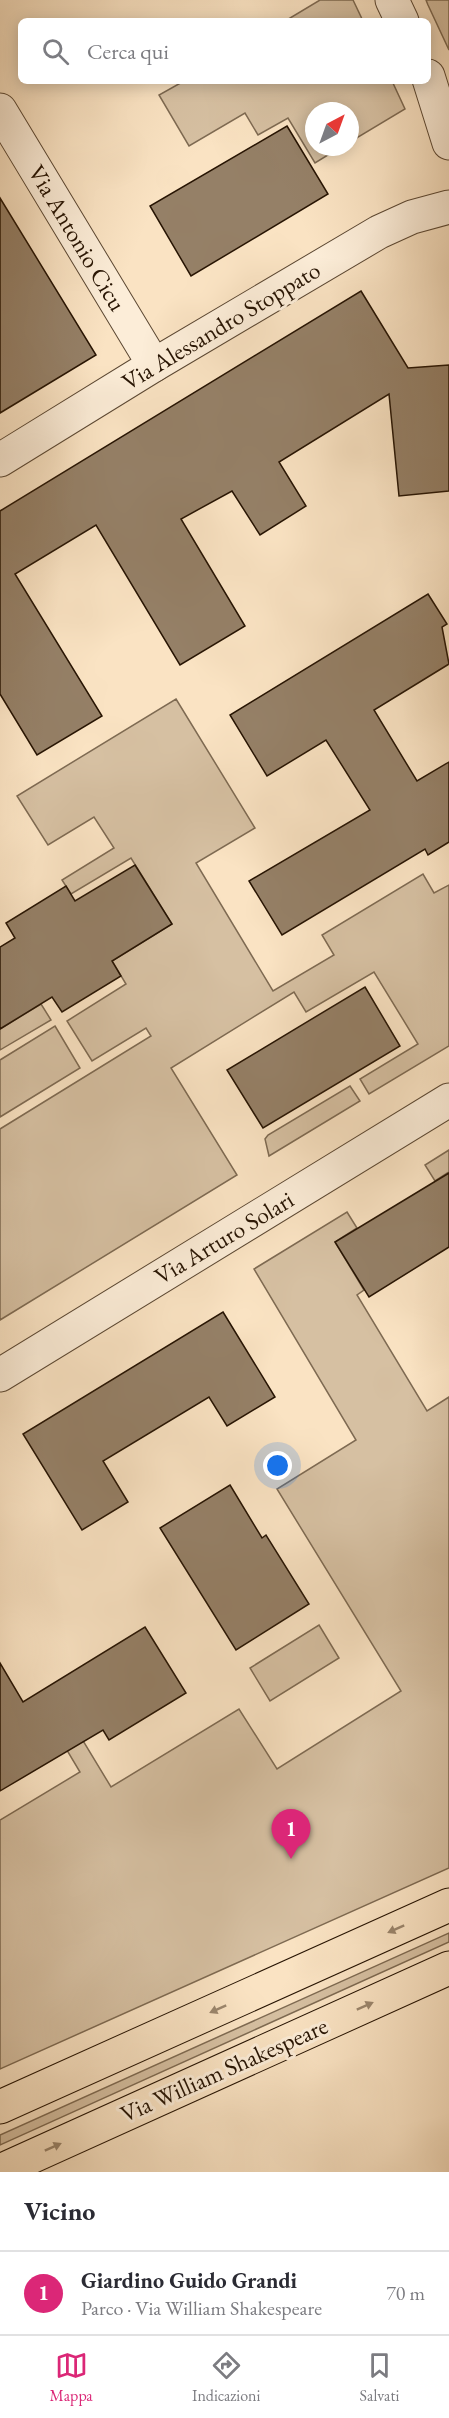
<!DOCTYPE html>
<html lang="it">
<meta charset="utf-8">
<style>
:root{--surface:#fff;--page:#f2f2f3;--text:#2b2b33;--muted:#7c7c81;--line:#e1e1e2;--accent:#db2777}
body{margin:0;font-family:"EB Garamond",serif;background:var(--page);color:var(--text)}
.compass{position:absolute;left:305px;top:102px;width:54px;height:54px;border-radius:50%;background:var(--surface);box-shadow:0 3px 15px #0003;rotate:41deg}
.you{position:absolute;left:278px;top:1466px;width:21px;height:21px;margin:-15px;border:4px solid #fff;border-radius:50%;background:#1a73e8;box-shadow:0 0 0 9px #1a73e833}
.badge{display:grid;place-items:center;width:39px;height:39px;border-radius:50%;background:var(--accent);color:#fff;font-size:20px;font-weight:700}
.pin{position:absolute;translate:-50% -50px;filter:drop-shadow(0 2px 3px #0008)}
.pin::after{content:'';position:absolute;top:32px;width:21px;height:18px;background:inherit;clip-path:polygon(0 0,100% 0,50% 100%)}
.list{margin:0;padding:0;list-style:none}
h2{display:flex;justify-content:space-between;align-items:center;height:78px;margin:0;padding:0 24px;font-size:26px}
h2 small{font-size:20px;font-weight:400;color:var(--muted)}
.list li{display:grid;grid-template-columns:39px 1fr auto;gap:18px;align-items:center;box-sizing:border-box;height:84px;padding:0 24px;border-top:2px solid var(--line)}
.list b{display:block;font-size:22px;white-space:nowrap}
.list p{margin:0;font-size:20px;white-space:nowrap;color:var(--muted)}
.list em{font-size:20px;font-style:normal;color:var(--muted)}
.icon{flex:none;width:33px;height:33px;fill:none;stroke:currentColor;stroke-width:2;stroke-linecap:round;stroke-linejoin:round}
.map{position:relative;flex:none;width:449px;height:2172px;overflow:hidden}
.search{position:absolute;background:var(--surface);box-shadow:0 3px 15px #0003;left:18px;right:18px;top:18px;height:66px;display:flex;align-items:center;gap:15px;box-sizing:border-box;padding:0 21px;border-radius:9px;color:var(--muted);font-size:22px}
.sheet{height:162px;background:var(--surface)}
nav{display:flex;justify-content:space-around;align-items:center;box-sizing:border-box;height:84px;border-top:2px solid var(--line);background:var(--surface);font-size:16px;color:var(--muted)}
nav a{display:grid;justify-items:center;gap:3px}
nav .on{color:var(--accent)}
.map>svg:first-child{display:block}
.green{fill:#d6c0a2;stroke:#7e6a52;stroke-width:1.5}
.building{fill:#958067;stroke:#271403;stroke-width:1.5}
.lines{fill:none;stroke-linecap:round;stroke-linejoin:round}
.minor-casing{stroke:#5c4833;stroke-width:35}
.major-casing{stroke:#271403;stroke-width:35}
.minor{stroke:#fcedd8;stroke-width:33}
.major{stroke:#fae3c3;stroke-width:33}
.oneway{fill:#9b866d}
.labels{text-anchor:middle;stroke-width:6;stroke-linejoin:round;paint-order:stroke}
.street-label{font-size:24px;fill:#271403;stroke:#fcedd8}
</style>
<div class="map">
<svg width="449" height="2172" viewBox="0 0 449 2172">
<rect width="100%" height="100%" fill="#fae3c3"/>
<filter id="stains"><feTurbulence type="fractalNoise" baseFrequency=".00333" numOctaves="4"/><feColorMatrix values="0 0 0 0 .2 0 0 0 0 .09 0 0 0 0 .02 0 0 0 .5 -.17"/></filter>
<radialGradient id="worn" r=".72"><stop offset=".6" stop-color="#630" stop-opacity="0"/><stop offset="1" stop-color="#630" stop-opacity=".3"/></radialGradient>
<!-- green -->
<g class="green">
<polygon points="320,0 353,0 363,21 285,21"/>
<polygon points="426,0 449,0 449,50 428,5"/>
<polygon points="184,81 392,81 405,109 350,142 350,111 314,111 314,147 341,147 315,163 288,118 258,135 245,113 189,146 159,95"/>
<polygon points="176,699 255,828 196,863 273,991 334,955 322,935 423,874 434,893 449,885 449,1046 369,1094 360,1079 418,1044 374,972 306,1012 294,992 171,1068 237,1175 0,1320 0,1129 151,1036 146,1028 92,1061 67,1021 126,984 112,961 172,924 131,858 71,894 62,880 114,848 94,817 48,845 17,796"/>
<polygon points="41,1004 51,1020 0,1050 0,1029"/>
<polygon points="55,1026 80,1068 0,1117 0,1060"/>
<polygon points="350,1086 360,1101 269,1156 265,1139 268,1135"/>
<polygon points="449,1150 449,1172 435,1181 425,1165"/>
<polygon points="347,1212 357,1228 335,1242 364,1290 357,1295 427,1411 449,1397 449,1868 0,2069 0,1820 80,1772 40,1705 56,1696 111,1787 239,1709 277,1769 401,1691 277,1489 356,1440 254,1269"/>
<polygon points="319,1625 339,1658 270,1701 250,1668"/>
<polygon points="449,1933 449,1942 0,2145 0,2135"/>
</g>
<!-- building -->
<g class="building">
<polygon points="287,126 328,194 191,276 150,206"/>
<polygon points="0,198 96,355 0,413"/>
<polygon points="361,291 408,368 449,365 449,491 399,496 389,394 279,462 306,506 260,535 232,491 181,519 245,626 180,665 96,525 15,574 102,716 37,755 0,694 0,511"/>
<polygon points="428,594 447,624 442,627 449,664 374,710 417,781 449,762 449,842 428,855 425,849 282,935 249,881 370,810 326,740 267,776 230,715"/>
<polygon points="135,865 172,924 112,961 121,976 62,1012 52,997 0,1029 0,947 15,938 6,923 66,886 75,901"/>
<polygon points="365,987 400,1046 263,1128 227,1070"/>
<polygon points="449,1173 449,1247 369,1297 335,1242"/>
<polygon points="223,1312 275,1397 227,1426 209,1397 103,1461 128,1502 82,1530 23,1434"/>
<polygon points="230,1485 262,1538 266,1535 309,1604 236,1650 160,1528"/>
<polygon points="145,1627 186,1693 109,1740 103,1730 0,1791 0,1663 23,1702"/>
</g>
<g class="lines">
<!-- minor casing -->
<g class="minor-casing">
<g id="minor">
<polyline points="392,0 402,21"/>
<polyline points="428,76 449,143"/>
<polyline points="0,110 154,365"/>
<polyline points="0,460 154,365 379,232 412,217 449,207"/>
<polyline points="0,1375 449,1100"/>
</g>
</g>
<!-- major casing -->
<g class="major-casing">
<g id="major">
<polyline points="0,2107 449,1905"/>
<polyline points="0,2171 449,1968"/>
</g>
</g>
<!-- minor -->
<use href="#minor" class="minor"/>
<!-- major -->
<use href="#major" class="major"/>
</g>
<!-- one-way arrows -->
<defs><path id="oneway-solid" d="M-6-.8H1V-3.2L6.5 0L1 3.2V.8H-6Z" transform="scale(1.5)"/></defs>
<g class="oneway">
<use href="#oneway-solid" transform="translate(396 1929) rotate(156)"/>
<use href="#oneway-solid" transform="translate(365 2006) rotate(-24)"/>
<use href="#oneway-solid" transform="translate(218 2009) rotate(156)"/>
<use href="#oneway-solid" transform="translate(53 2147) rotate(-24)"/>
</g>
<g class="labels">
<!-- street labels -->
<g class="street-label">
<text transform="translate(77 238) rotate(59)" y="8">Via Antonio Cicu</text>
<text transform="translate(221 326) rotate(-31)" y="8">Via Alessandro Stoppato</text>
<text transform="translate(224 1238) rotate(-31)" y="8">Via Arturo Solari</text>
<text transform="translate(224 2070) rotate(-24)" y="8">Via William Shakespeare</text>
</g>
</g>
<rect width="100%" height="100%" filter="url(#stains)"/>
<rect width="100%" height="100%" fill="url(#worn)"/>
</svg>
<svg class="compass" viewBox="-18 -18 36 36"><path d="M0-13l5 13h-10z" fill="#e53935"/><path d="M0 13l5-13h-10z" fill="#7c7c81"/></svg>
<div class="you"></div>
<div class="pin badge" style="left:291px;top:1859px">1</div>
<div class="search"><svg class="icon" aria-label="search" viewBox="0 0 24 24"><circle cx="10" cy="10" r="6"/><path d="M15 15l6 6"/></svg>Cerca qui</div>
</div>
<section class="sheet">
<h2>Vicino<small></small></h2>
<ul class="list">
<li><span class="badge">1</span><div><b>Giardino Guido Grandi</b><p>Parco · Via William Shakespeare</p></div><em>70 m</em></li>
</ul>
</section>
<nav>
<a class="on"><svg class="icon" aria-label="map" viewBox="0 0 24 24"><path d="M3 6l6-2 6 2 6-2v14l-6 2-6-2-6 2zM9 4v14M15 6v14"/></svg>Mappa</a>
<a><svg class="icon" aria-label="directions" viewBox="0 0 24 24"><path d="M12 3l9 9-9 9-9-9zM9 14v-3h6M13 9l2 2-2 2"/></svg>Indicazioni</a>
<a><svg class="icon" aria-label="saved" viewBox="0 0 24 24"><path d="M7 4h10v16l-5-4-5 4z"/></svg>Salvati</a>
</nav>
